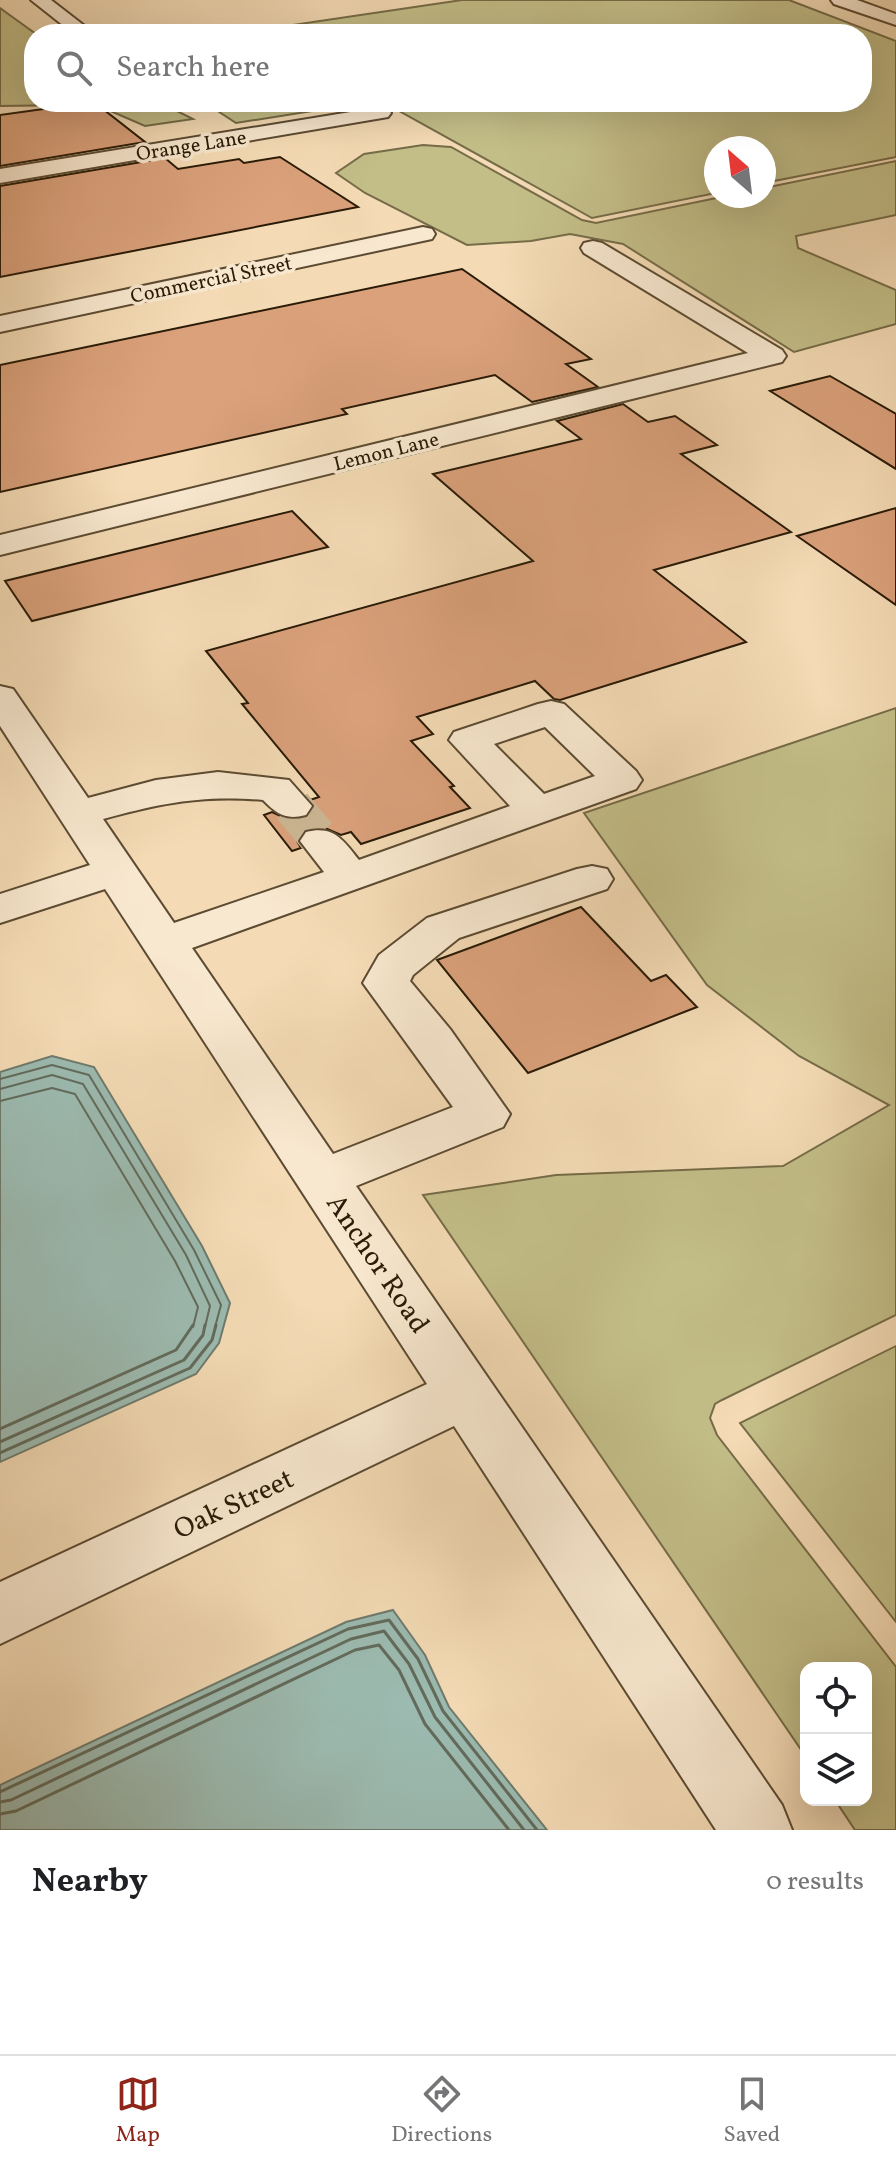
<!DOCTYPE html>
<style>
:root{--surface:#fff;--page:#f2f2f2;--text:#202124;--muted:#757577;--line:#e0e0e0;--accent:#8f2418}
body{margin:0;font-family:Vollkorn,serif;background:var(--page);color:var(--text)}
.controls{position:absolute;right:24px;bottom:24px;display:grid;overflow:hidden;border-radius:16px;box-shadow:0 8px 32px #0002}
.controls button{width:72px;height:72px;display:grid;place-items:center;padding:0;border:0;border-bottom:2px solid var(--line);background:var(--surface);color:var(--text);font:40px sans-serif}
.compass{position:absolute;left:704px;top:136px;width:72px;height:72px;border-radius:50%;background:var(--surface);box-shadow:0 8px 32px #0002;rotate:332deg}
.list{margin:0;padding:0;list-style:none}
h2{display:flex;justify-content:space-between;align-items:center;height:104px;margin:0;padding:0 32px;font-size:34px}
h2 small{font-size:26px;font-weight:400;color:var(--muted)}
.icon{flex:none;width:44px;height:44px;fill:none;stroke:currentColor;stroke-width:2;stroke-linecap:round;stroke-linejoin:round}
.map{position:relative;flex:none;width:896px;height:1830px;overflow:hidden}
.search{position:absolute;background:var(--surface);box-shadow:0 8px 32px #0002;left:24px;right:24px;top:24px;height:88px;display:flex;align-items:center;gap:20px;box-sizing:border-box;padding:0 28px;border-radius:32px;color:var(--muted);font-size:30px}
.sheet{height:224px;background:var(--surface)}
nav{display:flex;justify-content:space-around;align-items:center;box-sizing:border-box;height:112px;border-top:2px solid var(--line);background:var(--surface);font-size:22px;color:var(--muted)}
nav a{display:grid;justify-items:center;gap:4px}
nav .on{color:var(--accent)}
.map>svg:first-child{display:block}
.green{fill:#c3be88;stroke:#766c48;stroke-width:2}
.water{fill:#9cbbb1;stroke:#6e7b6d;stroke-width:2}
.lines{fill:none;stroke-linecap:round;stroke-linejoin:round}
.shore-far1{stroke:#626b5c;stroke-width:2}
.shore{stroke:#626b5c;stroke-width:3}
.building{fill:#daa17b;stroke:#291b07;stroke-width:2}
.minor-tunnel{stroke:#cbb592;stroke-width:39;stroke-dasharray:39 20;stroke-linecap:butt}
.minor-casing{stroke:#5c4b32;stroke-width:4}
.minor{fill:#f8e8cf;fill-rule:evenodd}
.labels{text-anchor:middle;stroke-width:7;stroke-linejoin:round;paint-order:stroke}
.far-street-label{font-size:20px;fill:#291b07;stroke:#f8e8cf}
.near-street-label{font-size:28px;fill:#291b07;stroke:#f8e8cf}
</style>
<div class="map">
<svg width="896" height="1830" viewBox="0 0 896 1830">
<rect width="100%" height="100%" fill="#f4dbb5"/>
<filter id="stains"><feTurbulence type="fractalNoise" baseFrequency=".0025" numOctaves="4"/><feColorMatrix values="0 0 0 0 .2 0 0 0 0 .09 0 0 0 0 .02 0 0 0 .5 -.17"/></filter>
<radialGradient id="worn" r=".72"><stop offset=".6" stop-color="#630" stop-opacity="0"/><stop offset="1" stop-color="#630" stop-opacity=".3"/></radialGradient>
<!-- green -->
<g class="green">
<polygon points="462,0 789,0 896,41 896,157 764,183 764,148 716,148 716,193 592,218 383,102 862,102 862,34 232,34"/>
<polygon points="0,8 36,34 34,102 159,102 193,119 145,126 106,109 70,105 0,106"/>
<polygon points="204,102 369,102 236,123"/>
<polygon points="423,145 451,147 582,220 596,223 726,196 764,196 764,188 896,161 896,215 796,236 798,248 896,290 896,324 794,352 623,244 570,234 531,241 467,245 365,193 336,173 364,154"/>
<polygon points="896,708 896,1315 722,1400 715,1404 710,1418 717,1435 896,1667 896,1830 855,1830 835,1800 866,1800 866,1668 806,1668 806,1757 423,1195 556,1175 783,1166 889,1105 799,1056 707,985 584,813"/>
<polygon points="896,1346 896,1622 740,1423"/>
</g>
<!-- water -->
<g class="water">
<polygon points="52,1056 94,1067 202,1246 230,1303 219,1343 196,1374 0,1462 0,1072"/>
<polygon points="393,1610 425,1655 449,1707 547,1830 0,1830 0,1785 346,1622"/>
</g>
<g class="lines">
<!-- shore-far1 -->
<g class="shore-far1">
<polyline points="0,1079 52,1065 89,1075 194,1250 221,1305 215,1327"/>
<polyline points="0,1089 52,1075 83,1084 186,1255 210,1306 205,1327"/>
<polyline points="0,1101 52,1088 75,1094 175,1261 198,1307 193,1327"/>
</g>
<!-- shore -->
<g class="shore">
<polyline points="0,1429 176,1350 193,1325"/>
<polyline points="0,1442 184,1360 203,1335 205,1325"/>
<polyline points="0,1453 190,1368 212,1340 216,1325"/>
<polyline points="0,1792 348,1629 389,1620 418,1659 443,1711 537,1830"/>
<polyline points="0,1802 11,1800 351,1639 384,1631 409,1664 435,1717 524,1830"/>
<polyline points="0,1814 16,1811 355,1650 379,1645 399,1670 425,1724 509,1830"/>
</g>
</g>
<!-- building -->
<g class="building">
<polygon points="94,102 145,142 0,166 0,115"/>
<polygon points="280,157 358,207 0,277 0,186 165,158 178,169 239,159 244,163"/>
<polygon points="462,269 591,359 566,364 598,387 532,402 495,375 342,409 347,414 0,492 0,365"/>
<polygon points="830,376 896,414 896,469 770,391"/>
<polygon points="623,404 648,422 675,416 717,445 681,454 791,532 654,570 746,642 560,700 554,699 535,681 417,717 433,734 411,741 454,786 450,787 470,808 361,844 351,832 341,835 325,828 306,829 297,841 301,848 292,851 264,815 272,812 287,819 307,818 315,806 310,800 319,797 242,704 248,703 206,651 533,561 433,474 581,439 557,421"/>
<polygon points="896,508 896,605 797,536"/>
<polygon points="292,511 328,547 32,621 5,581"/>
<polygon points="581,907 651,981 666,975 697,1007 528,1073 437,960"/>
</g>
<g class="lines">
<!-- minor-tunnel -->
<polyline class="minor-tunnel" points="292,806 321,841"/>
<!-- minor casing -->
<g class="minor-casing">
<g id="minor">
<polygon points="31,0 51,0 95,34 74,34"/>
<polygon points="831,0 857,0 896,14 896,25 834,4"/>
<polygon points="381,107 388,109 391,113 388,117 0,183 0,169"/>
<polygon points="423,227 432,229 435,234 432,239 0,332 0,316"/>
<polygon points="593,241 602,243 782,350 786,356 782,362 0,555 0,535 748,353 584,253 581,248 584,243"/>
<path d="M 0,686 L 13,689 L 88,798 L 156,780 L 218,772 L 289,780 L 312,806 L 306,815 C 286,820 278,815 263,800 C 202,795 162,803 103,819 L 174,923 L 324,872 L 300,841 L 306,832 C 334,825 343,840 359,860 L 510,806 L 449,740 L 454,732 L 538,704 L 551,701 L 564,704 L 636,771 L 642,780 L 636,789 L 192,948 L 333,1154 L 453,1107 L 363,983 L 379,955 L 427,918 L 577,869 L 592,866 L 607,869 L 613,879 L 607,889 L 459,938 L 413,975 L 410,981 L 450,1029 L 510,1114 L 503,1127 L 356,1186 L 782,1805 L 792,1830 L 716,1830 L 454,1426 L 0,1644 L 0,1582 L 427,1384 L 105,889 L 0,923 L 0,894 L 90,865 L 0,726 ZM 545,727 L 595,776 L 544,794 L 494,744 Z"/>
</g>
</g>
<!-- minor -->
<use href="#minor" class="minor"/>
</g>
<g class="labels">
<!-- far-street labels -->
<g class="far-street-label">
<text transform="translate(191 145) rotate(-9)" y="7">Orange Lane</text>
<text transform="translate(211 279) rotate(-12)" y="7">Commercial Street</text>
<text transform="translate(386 451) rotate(-14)" y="7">Lemon Lane</text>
</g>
<!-- near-street labels -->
<g class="near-street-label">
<text transform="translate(379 1263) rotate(56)" y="10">Anchor Road</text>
<text transform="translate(233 1503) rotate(-25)" y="10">Oak Street</text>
</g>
</g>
<rect width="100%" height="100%" filter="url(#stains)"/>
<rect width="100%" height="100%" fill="url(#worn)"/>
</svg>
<div class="controls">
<button><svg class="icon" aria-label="locate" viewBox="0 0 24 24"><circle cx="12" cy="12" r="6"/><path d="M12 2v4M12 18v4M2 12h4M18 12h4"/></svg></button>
<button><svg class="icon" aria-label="layers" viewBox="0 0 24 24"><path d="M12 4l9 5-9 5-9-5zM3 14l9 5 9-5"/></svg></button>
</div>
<svg class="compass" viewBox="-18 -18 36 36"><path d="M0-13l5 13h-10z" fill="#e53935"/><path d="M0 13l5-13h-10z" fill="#757577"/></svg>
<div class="search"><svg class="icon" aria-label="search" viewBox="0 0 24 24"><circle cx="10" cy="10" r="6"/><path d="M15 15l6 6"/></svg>Search here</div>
</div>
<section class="sheet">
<h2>Nearby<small>0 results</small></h2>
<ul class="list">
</ul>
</section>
<nav>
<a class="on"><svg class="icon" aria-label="map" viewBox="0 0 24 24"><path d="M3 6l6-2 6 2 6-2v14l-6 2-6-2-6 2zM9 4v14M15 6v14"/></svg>Map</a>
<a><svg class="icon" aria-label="directions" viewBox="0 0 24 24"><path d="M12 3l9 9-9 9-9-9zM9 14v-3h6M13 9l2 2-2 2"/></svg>Directions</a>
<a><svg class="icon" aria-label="saved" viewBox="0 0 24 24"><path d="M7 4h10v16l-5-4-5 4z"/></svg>Saved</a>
</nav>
